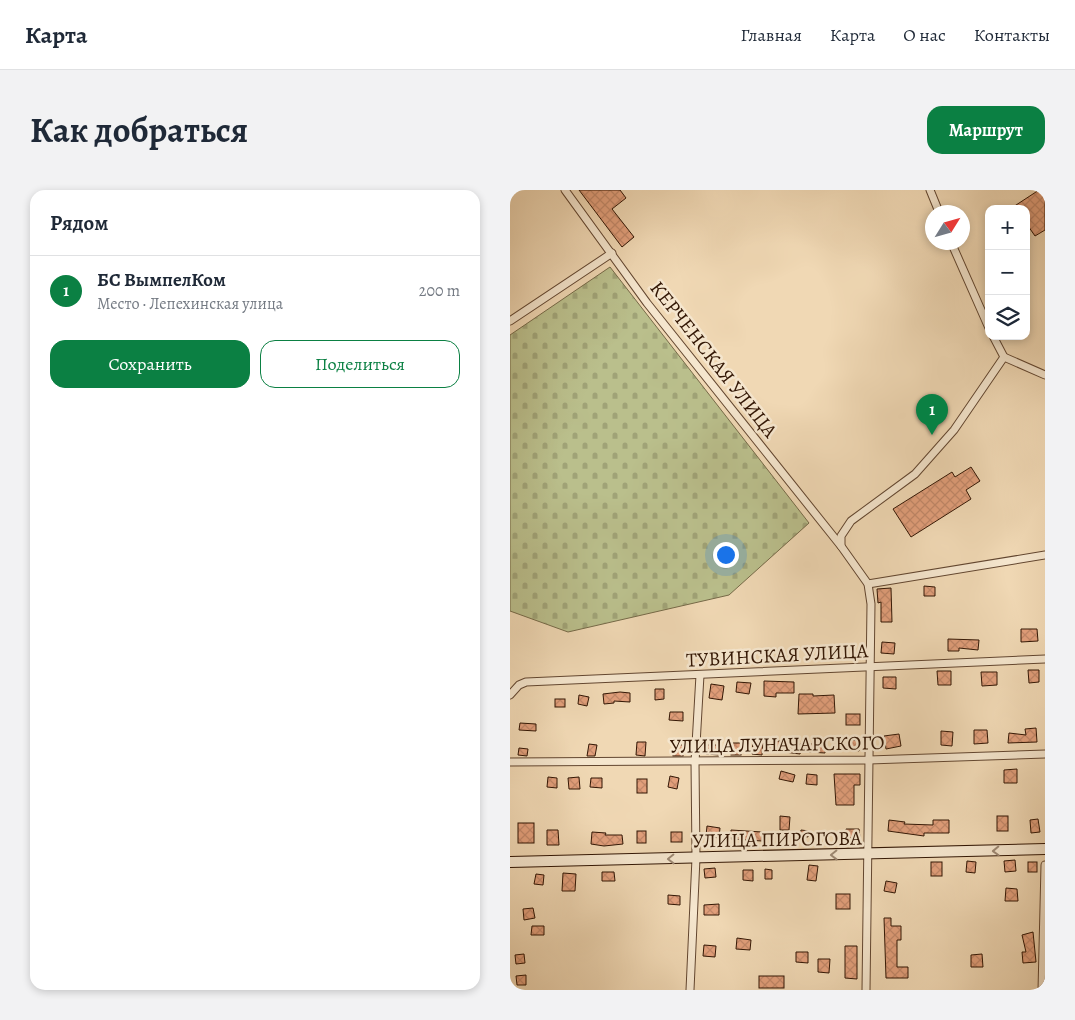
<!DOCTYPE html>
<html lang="ru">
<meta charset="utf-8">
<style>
:root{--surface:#fff;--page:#f2f2f3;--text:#1f2937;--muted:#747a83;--line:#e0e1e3;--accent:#0b8043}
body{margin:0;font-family:Alegreya,serif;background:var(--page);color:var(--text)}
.controls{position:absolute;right:15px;top:15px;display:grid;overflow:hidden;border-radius:10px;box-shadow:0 2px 8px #0003}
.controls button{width:45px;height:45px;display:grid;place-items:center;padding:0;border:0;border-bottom:1px solid var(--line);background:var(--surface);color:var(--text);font:25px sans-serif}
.compass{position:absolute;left:415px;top:15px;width:45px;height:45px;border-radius:50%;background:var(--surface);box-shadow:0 2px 8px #0003;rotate:53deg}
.you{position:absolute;left:215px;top:364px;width:18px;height:18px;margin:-12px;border:4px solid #fff;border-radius:50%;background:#1a73e8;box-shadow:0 0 0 8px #1a73e833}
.badge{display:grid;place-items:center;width:32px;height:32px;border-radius:50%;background:var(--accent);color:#fff;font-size:16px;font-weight:700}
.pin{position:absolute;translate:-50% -41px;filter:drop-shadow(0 1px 2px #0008)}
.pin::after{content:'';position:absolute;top:26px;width:18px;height:15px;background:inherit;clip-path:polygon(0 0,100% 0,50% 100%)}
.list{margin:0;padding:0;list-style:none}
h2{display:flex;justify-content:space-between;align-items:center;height:65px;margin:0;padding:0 20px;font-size:21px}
h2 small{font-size:16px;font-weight:400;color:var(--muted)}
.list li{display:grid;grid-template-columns:32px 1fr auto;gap:15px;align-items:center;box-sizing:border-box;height:70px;padding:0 20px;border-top:1px solid var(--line)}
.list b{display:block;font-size:19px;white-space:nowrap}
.list p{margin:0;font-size:16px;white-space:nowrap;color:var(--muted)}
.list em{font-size:16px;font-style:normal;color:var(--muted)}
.actions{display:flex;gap:10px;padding:15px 20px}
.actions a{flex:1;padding:11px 0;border:1px solid var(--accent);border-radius:15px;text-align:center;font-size:18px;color:var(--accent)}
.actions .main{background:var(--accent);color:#fff}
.icon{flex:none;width:28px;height:28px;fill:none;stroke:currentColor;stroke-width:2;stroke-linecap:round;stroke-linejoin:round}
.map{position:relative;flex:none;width:535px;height:800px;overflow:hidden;border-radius:15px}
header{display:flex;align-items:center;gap:30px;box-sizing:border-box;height:70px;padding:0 25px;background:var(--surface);border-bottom:1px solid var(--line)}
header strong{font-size:24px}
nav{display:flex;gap:28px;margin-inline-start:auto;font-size:18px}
.intro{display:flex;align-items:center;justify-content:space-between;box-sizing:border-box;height:120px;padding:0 30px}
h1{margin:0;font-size:35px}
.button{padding:12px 22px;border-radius:15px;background:var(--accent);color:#fff;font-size:18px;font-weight:700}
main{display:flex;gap:30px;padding:0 30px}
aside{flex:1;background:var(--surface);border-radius:15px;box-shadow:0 2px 8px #0003}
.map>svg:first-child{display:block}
.cemetery{fill:url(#cemetery-stones);stroke:#766a48}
.building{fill:url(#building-cross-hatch);stroke:#321604}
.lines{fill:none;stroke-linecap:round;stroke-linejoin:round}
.street-casing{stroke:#624630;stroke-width:9}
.secondary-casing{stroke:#321604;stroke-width:12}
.street{stroke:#f5e6ce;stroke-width:7}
.secondary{stroke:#f5e6ce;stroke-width:10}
.oneway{stroke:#9d8873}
.labels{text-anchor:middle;stroke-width:5;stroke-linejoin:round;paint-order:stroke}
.street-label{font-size:20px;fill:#321604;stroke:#f5e6ce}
</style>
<header>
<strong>Карта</strong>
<nav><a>Главная</a><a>Карта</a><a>О нас</a><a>Контакты</a></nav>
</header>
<div class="intro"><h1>Как добраться</h1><a class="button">Маршрут</a></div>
<main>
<aside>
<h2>Рядом<small></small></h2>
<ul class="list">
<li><span class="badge">1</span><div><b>БС ВымпелКом</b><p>Место · Лепехинская улица</p></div><em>200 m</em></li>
</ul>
<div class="actions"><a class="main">Сохранить</a><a>Поделиться</a></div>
</aside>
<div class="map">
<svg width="535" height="800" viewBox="0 0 535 800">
<defs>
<pattern id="cemetery-stones" width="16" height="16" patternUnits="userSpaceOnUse" patternTransform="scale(1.25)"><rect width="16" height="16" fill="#babf8c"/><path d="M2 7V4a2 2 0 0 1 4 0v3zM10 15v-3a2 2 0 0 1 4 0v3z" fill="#a0a377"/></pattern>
<pattern id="building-cross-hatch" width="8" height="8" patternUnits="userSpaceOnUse" patternTransform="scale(1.25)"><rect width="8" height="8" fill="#e29f7b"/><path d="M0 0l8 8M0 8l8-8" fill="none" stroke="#c28869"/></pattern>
</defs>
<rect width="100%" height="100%" fill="#f0d8b4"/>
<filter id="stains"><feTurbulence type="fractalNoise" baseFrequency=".004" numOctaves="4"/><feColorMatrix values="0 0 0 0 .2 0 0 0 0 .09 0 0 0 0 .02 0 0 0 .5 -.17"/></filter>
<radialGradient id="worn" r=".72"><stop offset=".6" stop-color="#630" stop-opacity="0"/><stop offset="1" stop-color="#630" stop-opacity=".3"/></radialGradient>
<!-- cemetery -->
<polygon class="cemetery" points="100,77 299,333 219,405 58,442 0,421 0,145"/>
<!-- building -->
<g class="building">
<polygon points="69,0 110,0 116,8 102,19 124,47 112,57"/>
<polygon points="529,0 535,9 535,40 525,46 516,33 516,19 500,19"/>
<polygon points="461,277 470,291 456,300 461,309 401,347 383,319 442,282 445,287"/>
<polygon points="414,396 425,397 425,406 414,406"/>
<polygon points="381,398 382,432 371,432 371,412 368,413 367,399"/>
<polygon points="511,439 527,439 528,451 511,452"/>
<polygon points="438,449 469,450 468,460 449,458 449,461 438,461"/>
<polygon points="372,452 385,453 384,464 371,463"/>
<polygon points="518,480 529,480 529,492 519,493"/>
<polygon points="427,481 441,481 441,495 428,495"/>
<polygon points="471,482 487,482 487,495 472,496"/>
<polygon points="373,487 386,487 386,499 373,498"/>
<polygon points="254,491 284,492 284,503 266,503 266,507 254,506"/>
<polygon points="227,492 241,493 239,504 226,502"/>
<polygon points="201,494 214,496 212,510 199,508"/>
<polygon points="145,499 154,499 154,509 145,510"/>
<polygon points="110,502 120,503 120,512 104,511 104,513 94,514 93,504"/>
<polygon points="289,504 303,504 303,506 324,505 325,523 288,524"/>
<polygon points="69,505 79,507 77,516 68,514"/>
<rect x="45" y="509" width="10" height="8"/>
<polygon points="160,522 173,522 173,531 159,530"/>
<rect x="336" y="524" width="14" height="11"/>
<polygon points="10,533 26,534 26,541 9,540"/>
<polygon points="526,538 527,552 498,553 499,543 516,545 515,539"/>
<polygon points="464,540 477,540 478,553 464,554"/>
<polygon points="431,541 443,542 442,556 431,555"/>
<polygon points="389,544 391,556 376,559 374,546"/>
<polygon points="340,549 352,552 349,561 337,558"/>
<polygon points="266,551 275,551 275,555 292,554 290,564 259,560 259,556 266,556"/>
<polygon points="305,551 316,552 315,563 299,562 299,554 305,554"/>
<polygon points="127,552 136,552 135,566 126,565"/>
<polygon points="243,552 253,553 252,565 242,564"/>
<rect x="221" y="553" width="10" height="12"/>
<polygon points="79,554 87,555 85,566 77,566"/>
<rect x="163" y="555" width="10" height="11"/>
<polygon points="197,555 209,555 209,565 196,564"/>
<polygon points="9,558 18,559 17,566 8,565"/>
<polygon points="507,579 507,593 494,593 494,580"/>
<polygon points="271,581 285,585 283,592 269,589"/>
<polygon points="297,584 307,585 307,595 296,594"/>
<polygon points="324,584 350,584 350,595 344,595 344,615 326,615"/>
<polygon points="160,586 169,588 167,599 158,597"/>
<polygon points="38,587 47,588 47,598 37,597"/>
<polygon points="69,587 70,599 59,599 58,588"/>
<polygon points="81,588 92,588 92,598 80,597"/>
<rect x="127" y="589" width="10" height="14"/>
<polygon points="270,626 280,627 279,640 270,640"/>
<rect x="487" y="626" width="11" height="15"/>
<polygon points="528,629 530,642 521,643 520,630"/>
<polygon points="379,630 395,632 394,634 423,635 423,630 439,630 439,643 414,643 414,646 378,641"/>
<rect x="8" y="633" width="16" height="20"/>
<polygon points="197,636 210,638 209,648 196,646"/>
<polygon points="336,639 349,639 350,648 337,648"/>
<polygon points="37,640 48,640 49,655 37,655"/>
<polygon points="221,640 252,642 252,651 221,649"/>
<polygon points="291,640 299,641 298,647 290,646"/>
<rect x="127" y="641" width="9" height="12"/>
<polygon points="82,642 96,643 95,645 112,645 113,654 94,656 81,654"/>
<rect x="161" y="642" width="11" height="10"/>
<polygon points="505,670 506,681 495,682 494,671"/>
<polygon points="457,671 466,672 465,683 456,682"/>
<rect x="421" y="672" width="11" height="14"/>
<rect x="518" y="672" width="9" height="10"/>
<polygon points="299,675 308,676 306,691 297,690"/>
<polygon points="205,678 206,687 195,688 194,679"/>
<polygon points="255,679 262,680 262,689 255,689"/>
<polygon points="233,680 243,680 243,691 233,690"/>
<polygon points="92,682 104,682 105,691 92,691"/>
<polygon points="53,683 66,684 65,701 52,701"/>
<polygon points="26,684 34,685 33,695 24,694"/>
<polygon points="376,691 387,693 385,703 374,701"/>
<polygon points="496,698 507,699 508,711 495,711"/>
<rect x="326" y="704" width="14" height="15"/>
<polygon points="158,705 170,706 170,715 158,714"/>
<polygon points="209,714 209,725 194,725 194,715"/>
<polygon points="23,718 25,728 14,730 13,719"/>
<polygon points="374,728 381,728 381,736 391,736 391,750 387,750 387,777 398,777 398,788 376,788"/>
<polygon points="22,736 34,736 34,745 21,745"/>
<polygon points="523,742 526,772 513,773 512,762 516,762 512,745"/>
<polygon points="227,748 241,750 240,760 226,759"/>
<polygon points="194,755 206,756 205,767 193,766"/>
<polygon points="335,756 347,756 347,789 335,788"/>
<polygon points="286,762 298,762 298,773 286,772"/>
<polygon points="14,764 15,773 6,774 5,765"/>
<polygon points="472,764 473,777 461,777 461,765"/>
<polygon points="308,769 320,769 319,783 308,782"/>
<polygon points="16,785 16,795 7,795 6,786"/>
<rect x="249" y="786" width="25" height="12"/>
</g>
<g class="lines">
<!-- street casing -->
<g class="street-casing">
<g id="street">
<polyline points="55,0 137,113 331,356"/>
<polyline points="420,0 429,22"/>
<polyline points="441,52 479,138"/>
<polyline points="0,131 102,63"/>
<polyline points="494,167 535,185"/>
<polyline points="358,394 535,365"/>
<polyline points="0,505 9,495 16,492 535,469"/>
<polyline points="0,572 359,570 535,564"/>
<polyline points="180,800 186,668 185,572 190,485"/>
<polyline points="356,800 361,414 358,394 331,356 331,346 341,331 405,284 444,240 494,167 483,146"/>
<polyline points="532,800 535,675"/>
</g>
</g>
<!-- secondary casing -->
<g class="secondary-casing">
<polyline id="secondary" points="0,672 535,659"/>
</g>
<!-- street -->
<use href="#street" class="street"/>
<!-- secondary -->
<use href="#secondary" class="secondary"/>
</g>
<!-- one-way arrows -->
<defs><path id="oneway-chevron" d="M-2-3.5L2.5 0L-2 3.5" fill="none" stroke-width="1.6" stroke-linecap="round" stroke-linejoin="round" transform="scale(1.25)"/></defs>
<g class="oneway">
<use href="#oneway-chevron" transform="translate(486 661) rotate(178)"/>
<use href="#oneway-chevron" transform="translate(324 665) rotate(179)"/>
<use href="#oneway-chevron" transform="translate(161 669) rotate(179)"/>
</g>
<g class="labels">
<!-- street labels -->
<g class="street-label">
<text transform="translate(204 169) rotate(52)" y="7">КЕРЧЕНСКАЯ УЛИЦА</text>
<text transform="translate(267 465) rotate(-3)" y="7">ТУВИНСКАЯ УЛИЦА</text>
<text transform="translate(267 554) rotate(-1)" y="7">УЛИЦА ЛУНАЧАРСКОГО</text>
<text transform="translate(267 649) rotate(-1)" y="7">УЛИЦА ПИРОГОВА</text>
</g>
</g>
<rect width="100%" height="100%" filter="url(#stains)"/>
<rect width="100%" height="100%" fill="url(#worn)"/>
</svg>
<div class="controls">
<button>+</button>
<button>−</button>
<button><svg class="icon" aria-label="layers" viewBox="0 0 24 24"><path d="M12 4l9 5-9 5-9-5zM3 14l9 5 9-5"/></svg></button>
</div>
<svg class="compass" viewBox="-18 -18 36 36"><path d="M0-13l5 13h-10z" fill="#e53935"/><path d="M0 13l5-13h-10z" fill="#747a83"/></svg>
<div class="you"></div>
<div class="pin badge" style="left:422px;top:245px">1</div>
</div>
</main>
